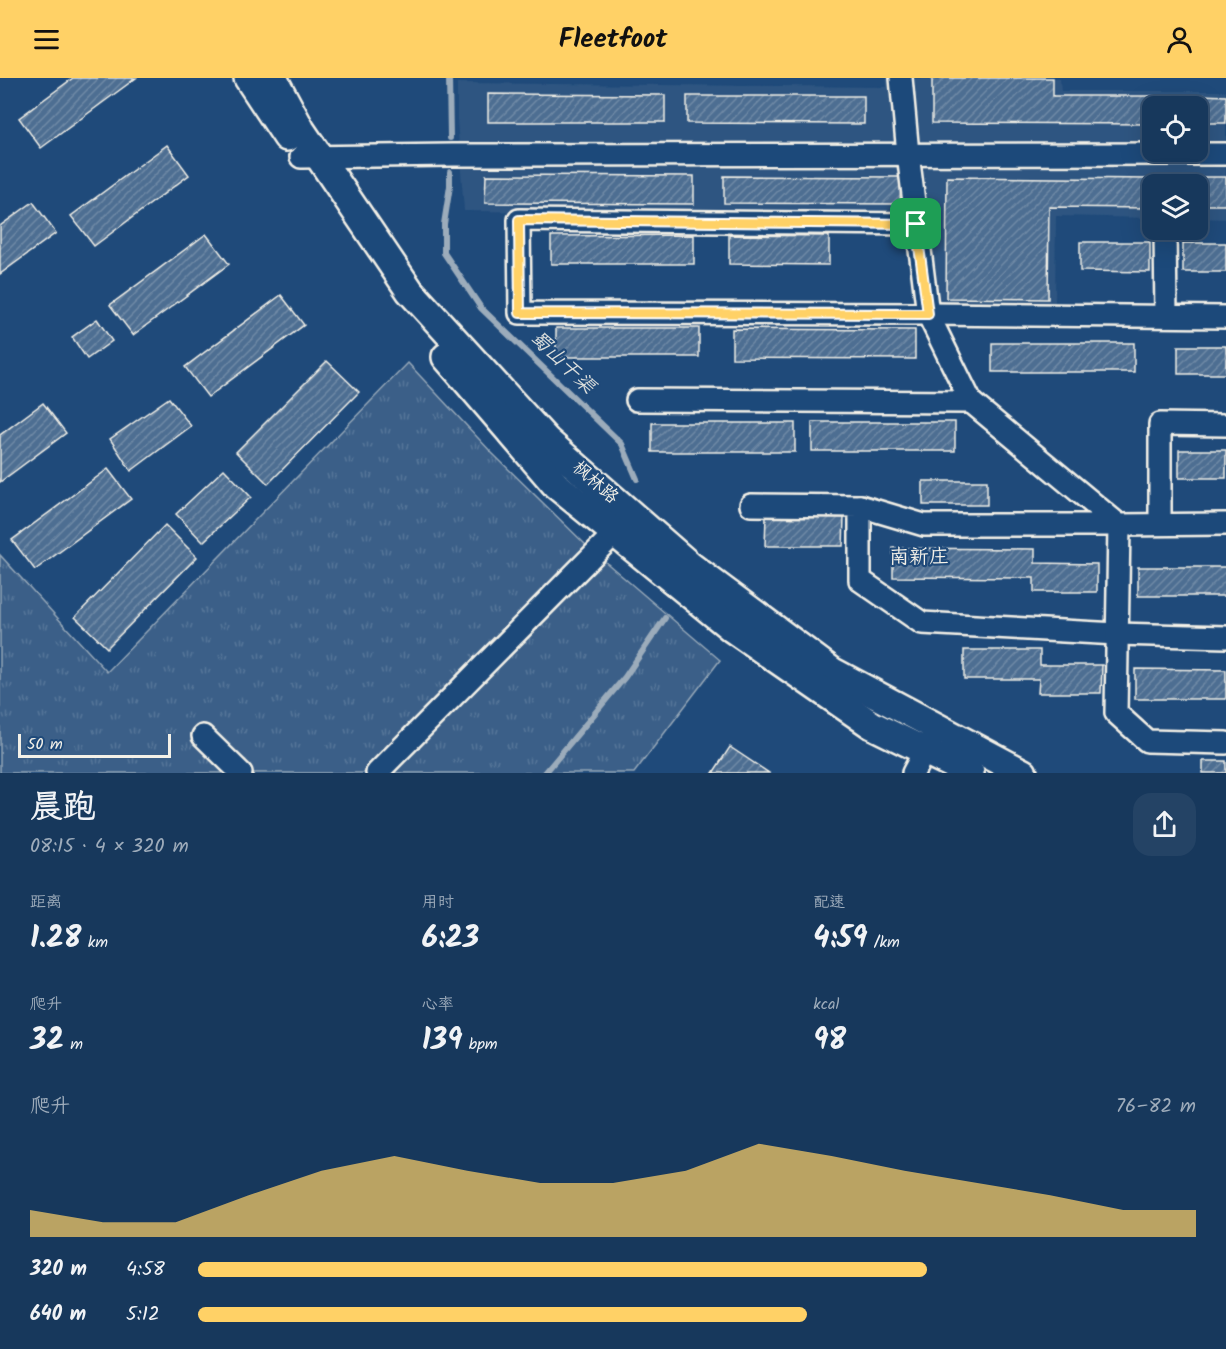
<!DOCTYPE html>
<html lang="zh">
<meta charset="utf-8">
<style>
:root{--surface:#17385c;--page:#244365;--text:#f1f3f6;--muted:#9eacbb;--line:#365272;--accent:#ffd166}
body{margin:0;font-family:Kalam,"LXGW WenKai TC",sans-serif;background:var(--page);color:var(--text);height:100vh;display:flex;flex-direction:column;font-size:22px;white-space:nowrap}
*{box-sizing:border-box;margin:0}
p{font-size:20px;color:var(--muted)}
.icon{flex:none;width:33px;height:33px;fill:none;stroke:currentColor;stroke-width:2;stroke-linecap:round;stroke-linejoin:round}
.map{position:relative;height:695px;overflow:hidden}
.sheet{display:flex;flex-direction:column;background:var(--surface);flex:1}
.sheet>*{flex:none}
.controls{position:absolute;left:1142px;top:18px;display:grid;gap:12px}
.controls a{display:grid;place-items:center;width:66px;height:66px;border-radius:12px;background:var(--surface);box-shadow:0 6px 24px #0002,0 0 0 2px var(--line);font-size:30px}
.scale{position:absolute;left:18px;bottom:15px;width:153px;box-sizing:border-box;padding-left:6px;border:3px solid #f4f1e8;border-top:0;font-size:16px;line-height:21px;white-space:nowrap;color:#f4f1e8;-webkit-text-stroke:4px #1f4a7a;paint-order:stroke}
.pin{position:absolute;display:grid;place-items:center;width:51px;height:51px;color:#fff;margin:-26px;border-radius:12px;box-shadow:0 3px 9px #0006}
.round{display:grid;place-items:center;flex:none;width:63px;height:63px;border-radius:18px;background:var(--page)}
.summary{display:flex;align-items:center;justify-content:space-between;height:102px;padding:0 30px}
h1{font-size:33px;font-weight:700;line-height:45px}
.metrics{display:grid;grid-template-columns:repeat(3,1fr);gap:9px;height:102px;padding:6px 30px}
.metrics div{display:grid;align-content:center}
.metrics b{font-size:30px;font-weight:700}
.metrics small{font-size:16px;font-weight:400}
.metrics p{font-size:16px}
.chart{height:168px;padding:12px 30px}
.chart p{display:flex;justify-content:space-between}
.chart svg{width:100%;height:108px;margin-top:6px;fill:var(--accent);opacity:.7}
ul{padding:0 30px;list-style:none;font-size:20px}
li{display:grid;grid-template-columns:96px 72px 1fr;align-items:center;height:45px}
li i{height:15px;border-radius:8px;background:var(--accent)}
header{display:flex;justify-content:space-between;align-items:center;height:78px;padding:0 30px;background:var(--accent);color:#111;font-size:27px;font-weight:700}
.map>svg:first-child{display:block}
</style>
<header><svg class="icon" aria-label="menu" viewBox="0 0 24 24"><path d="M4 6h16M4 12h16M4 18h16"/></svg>Fleetfoot<svg class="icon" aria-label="person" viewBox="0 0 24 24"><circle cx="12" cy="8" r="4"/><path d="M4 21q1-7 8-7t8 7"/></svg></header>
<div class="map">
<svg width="1226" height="695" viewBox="0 0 1226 695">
<defs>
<pattern id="grass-tufts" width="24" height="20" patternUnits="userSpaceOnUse" patternTransform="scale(1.5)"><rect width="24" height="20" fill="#3a5f88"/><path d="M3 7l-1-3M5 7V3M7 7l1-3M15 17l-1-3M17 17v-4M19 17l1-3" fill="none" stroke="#577699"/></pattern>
<pattern id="building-hatch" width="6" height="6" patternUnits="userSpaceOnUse" patternTransform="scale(1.5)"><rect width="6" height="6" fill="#4d6e92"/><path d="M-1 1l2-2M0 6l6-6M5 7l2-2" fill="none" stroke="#708aa6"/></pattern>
</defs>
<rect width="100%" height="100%" fill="#1f4a7a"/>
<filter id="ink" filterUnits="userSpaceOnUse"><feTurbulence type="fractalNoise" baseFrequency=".0167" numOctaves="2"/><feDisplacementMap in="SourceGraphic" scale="12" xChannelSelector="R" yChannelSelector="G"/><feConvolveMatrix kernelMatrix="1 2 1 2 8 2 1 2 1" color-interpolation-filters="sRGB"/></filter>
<g filter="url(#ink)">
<path fill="#2d5581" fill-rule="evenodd" d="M886,0H1060L1061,13H1226V141L1197,140V106H1152V140L1056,138L1055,227H912L904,138L464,133L457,42V5L887,9ZM1152,28H1197V74H1152Z"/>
<polygon fill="url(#grass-tufts)" stroke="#97a8b8" stroke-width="1.5" points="408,285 492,375 588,469 720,582 634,695 0,695 0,477 107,594"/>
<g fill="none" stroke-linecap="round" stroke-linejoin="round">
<g stroke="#9cacbb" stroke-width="6">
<polyline points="449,0 450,60"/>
<polyline points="450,94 450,108 444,146 444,175 481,230 622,366 637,401"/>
<polyline points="545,695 625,599 665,540"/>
</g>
</g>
<g fill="url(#building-hatch)" stroke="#f4f1e8" stroke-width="1.5">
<polygon points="73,0 136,0 41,70 19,40"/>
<polygon points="932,0 1053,0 1053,18 1175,18 1175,28 1152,28 1152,46 932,45"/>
<polygon points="488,16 665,17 665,44 488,44"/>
<polygon points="1201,17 1226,18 1226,45 1201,45"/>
<polygon points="687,18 864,18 864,46 687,45"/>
<polygon points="167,67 189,97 94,168 71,138"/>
<polygon points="486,97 694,98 694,126 485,125"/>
<polygon points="724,98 901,99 900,126 724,125"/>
<polygon points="947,99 1151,101 1150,130 1049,129 1048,221 946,220"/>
<polygon points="1181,99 1226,99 1226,127 1197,127 1197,106 1181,106"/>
<polygon points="33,124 56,155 0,196 0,148"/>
<polygon points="206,156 229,186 133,257 110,227"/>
<polygon points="694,157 694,186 551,186 551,158"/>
<polygon points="729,157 829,158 829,187 729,186"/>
<polygon points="1080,164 1150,164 1150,194 1080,193"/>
<rect x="1183" y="165" width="43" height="29"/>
<polygon points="281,217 304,247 208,319 185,289"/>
<polygon points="97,241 112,263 87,281 72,259"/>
<rect x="556" y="250" width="143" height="29"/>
<polygon points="732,251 915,252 915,281 732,280"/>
<rect x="992" y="265" width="142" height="29"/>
<rect x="1178" y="268" width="48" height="28"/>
<polygon points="327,283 359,314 268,406 236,374"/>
<polygon points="169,320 191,348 131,393 110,361"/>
<polygon points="43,325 66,355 0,404 0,357"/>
<rect x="812" y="344" width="143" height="29"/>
<rect x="652" y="345" width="143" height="29"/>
<rect x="1179" y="372" width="47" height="28"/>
<polygon points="108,391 131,421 35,492 12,462"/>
<polygon points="224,391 251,419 203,464 176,436"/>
<rect x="923" y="403" width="64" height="24"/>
<polygon points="766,438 844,439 843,468 765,468"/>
<polygon points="165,447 197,479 107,570 75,539"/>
<polygon points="893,470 1035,471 1035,485 1097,486 1097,514 1034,514 1034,500 893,499"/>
<rect x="1138" y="489" width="88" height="29"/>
<polygon points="964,572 1040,572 1040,587 1102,587 1101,615 1038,615 1039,601 964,601"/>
<polygon points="1135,591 1226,592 1226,621 1135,621"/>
<polygon points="730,669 769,695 713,695"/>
<rect x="1203" y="683" width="23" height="12"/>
</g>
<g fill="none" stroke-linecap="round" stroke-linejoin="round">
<defs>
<g id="minor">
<polyline points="901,0 908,76 928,236 971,324 1119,447 1226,446"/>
<polyline points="301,79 453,77 1226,76"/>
<polyline points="916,146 519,142 520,235 928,236 1226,239"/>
<polyline points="1165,152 1166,238"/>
<polyline points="637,322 971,324"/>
<polyline points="751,427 860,428 860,502 922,545 1117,556 1226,559"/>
<polyline points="860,428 924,447 1119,447 1116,635 1147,663 1226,665"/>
<polyline points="1160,445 1160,346 1226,347"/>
<polyline points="203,658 241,695"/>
<polyline points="377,695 615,455"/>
<polyline points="913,695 931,661"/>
</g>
<g id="major">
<polyline points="248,0 287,59"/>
<polyline points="273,0 301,52 410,213 547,363 689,487 833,594 1023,695"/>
<polyline points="446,279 556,407 733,551 872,647 970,695"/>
</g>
</defs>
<use href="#minor" stroke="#f4f1e8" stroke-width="26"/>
<use href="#major" stroke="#f4f1e8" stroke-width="32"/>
<use href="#minor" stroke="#1f4a7a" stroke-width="21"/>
<use href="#major" stroke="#1f4a7a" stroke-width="27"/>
</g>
</g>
<g fill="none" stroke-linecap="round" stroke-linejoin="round" filter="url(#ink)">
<defs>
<polygon id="route" points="519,142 916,146 928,236 520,235"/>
</defs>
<use href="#route" stroke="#fff" stroke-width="12"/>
<use href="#route" stroke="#ffd166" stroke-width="8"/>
</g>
<g text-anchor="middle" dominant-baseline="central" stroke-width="4.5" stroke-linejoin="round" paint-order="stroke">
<g font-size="18" fill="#f4f1e8" stroke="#1f4a7a">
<text transform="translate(595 405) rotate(41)">枫林路</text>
</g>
<g font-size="20" font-style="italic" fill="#dee0dd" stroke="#1f4a7a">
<text transform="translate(562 285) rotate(44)">蜀山干渠</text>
</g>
<g font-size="20" fill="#f4f1e8" stroke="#1f4a7a">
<text x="919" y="480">南新庄</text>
</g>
</g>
</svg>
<div class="controls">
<a><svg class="icon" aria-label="locate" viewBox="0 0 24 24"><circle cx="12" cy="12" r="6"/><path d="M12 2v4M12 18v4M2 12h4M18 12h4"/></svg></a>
<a><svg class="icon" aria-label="layers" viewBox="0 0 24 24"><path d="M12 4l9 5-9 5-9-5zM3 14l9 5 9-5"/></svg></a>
</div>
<div class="scale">50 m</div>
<div class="pin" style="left:916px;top:146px;background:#1e9e55"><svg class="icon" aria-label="arrive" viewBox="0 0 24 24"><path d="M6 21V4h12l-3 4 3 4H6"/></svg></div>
</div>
<section class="sheet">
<div class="summary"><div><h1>晨跑</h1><p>08:15 · 4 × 320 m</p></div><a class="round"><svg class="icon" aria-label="share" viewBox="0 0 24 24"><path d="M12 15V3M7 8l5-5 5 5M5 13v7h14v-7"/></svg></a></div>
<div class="metrics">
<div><p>距离</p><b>1.28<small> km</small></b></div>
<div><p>用时</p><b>6:23</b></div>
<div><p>配速</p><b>4:59<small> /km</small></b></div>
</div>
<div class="metrics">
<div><p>爬升</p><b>32<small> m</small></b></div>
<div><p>心率</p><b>139<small> bpm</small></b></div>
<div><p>kcal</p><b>98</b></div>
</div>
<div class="chart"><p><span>爬升</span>76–82 m</p>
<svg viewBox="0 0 160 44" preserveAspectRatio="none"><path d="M0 44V33L10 38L20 38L30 27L40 17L50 11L60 17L70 22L80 22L90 17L100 6L110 11L120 17L130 22L140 27L150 33L160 33V44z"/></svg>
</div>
<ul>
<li><b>320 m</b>4:58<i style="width:73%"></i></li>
<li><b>640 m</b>5:12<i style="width:61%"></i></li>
</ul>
</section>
